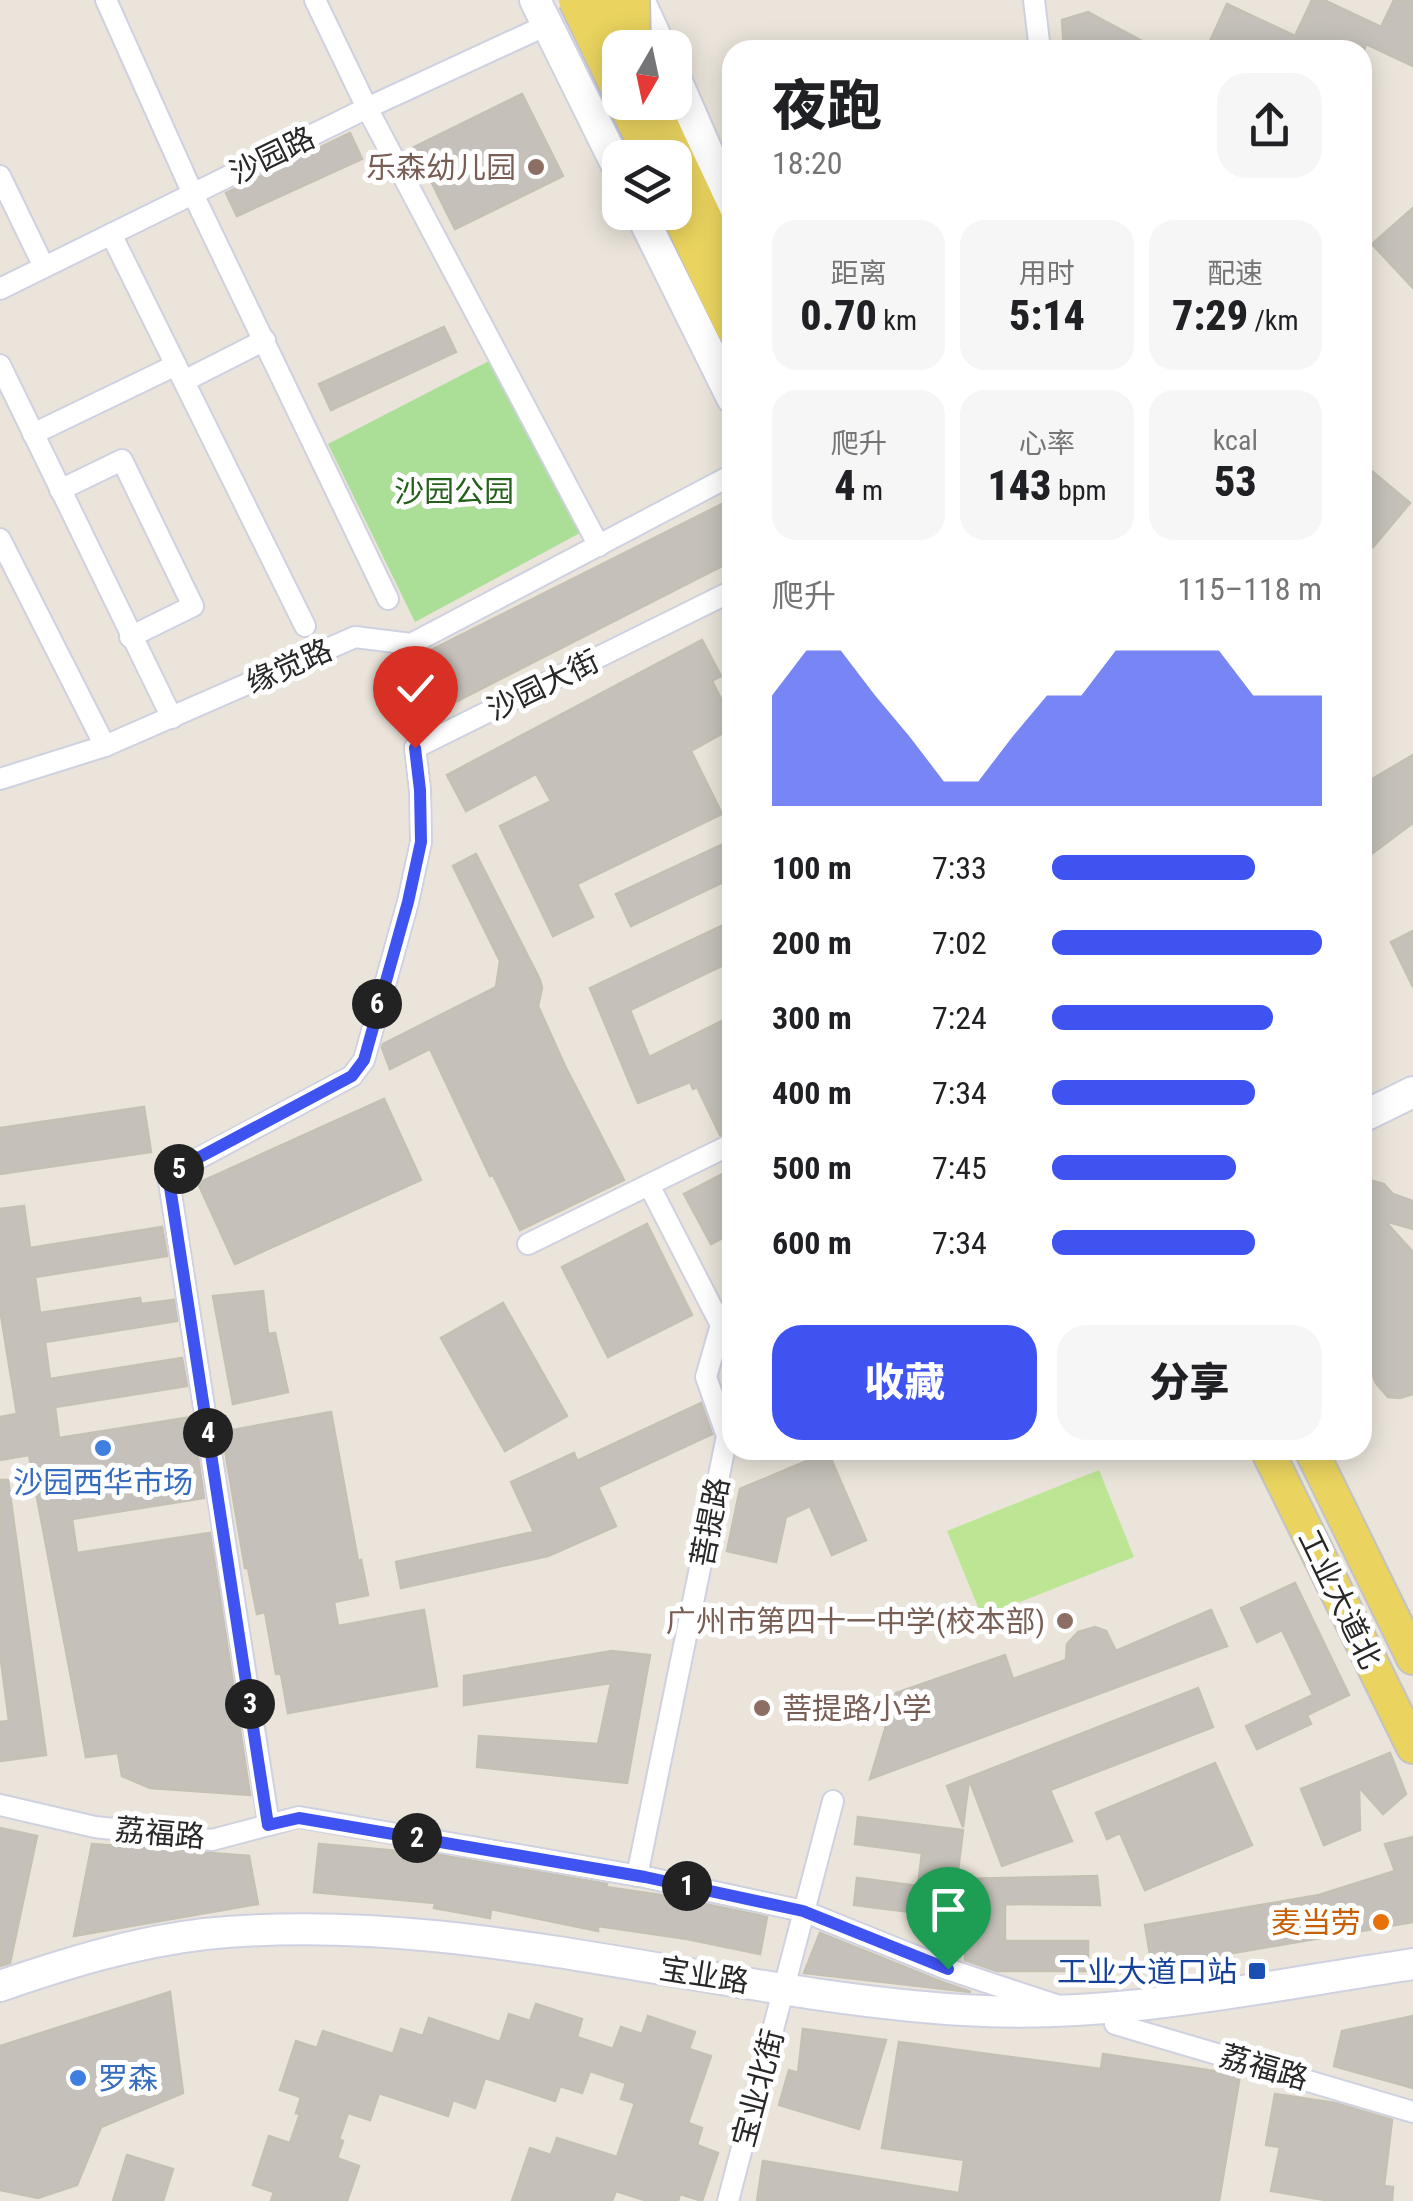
<!DOCTYPE html>
<html lang="zh">
<meta charset="utf-8">
<style>
:root{--surface:#fff;--page:#f6f6f6;--text:#202124;--muted:#757577;--accent:#3f53f1}
body{margin:0;font-family:"Roboto Condensed","Noto Sans SC",sans-serif;background:var(--page);color:var(--text);height:100vh;display:flex;flex-direction:column;font-size:38px;white-space:nowrap}
*{box-sizing:border-box;margin:0}
p{font-size:32px;color:var(--muted)}
.icon{flex:none;width:55px;height:55px;fill:none;stroke:currentColor;stroke-width:2;stroke-linecap:round;stroke-linejoin:round}
.map{position:relative;flex:1;overflow:hidden}
.drawer{position:absolute;left:722px;top:40px;width:650px;height:1420px;display:flex;flex-direction:column;background:var(--surface);border-radius:30px;box-shadow:0 5px 25px #0003}
.drawer>*{flex:none}
.needle{width:65px;rotate:189deg}
.tools{position:absolute;left:602px;top:30px;display:grid;gap:20px}
.tools a{display:grid;place-items:center;width:90px;height:90px;border-radius:20px;background:var(--surface);box-shadow:0 5px 25px #0003;font-size:50px}
.pin{position:absolute;display:grid;place-items:center;width:85px;height:85px;color:#fff;margin:-102px -42px;border-radius:50% 50% 50% 0;rotate:-45deg;box-shadow:0 0 10px #0007}
.pin .icon{rotate:45deg}
.km{position:absolute;width:50px;height:50px;margin:-25px;border-radius:50%;background:#222;color:#fff;font-size:28px;line-height:50px;text-align:center}
.round{display:grid;place-items:center;flex:none;width:105px;height:105px;border-radius:30px;background:var(--page)}
.summary{display:flex;align-items:center;justify-content:space-between;height:170px;padding:0 50px}
h1{font-size:55px;font-weight:800;line-height:75px}
.stats{display:grid;grid-template-columns:repeat(3,1fr);gap:15px;height:170px;padding:10px 50px}
.stats div{display:grid;align-content:center;border-radius:25px;background:var(--page);text-align:center}
.stats b{font-size:42px;font-weight:800}
.stats small{font-size:28px;font-weight:400}
.stats p{font-size:28px}
.chart{height:280px;padding:20px 50px}
.chart p{display:flex;justify-content:space-between}
.chart svg{width:100%;height:180px;margin-top:10px;fill:var(--accent);opacity:.7}
.cta{display:flex;gap:20px;margin-top:auto;padding:20px 50px}
.cta a{flex:1;height:115px;border-radius:30px;background:var(--accent);color:#fff;font-size:40px;font-weight:800;line-height:115px;text-align:center}
.cta a+a{background:var(--page);color:var(--text)}
ul{padding:0 50px;list-style:none;font-size:32px}
li{display:grid;grid-template-columns:160px 120px 1fr;align-items:center;height:75px}
li i{height:25px;border-radius:12px;background:var(--accent)}
.map>svg:first-child{display:block}
</style>
<div class="map">
<svg width="1413" height="2201" viewBox="0 0 1413 2201">
<rect width="100%" height="100%" fill="#eae4da"/>
<polygon fill="#abdf98" points="491,360 580,533 415,622 328,444"/>
<polygon fill="#bde694" points="1099,1470 1134,1557 982,1617 947,1531"/>
<g fill="#c5c1ba" stroke="#c5c0b4" stroke-width="2.5">
<polygon points="1312,0 1324,0 1381,27 1394,0 1413,0 1413,66 1366,44 1364,50 1206,50 1227,4 1295,36"/>
<polygon points="1088,12 1159,50 1064,50 1062,20"/>
<polygon points="522,94 563,176 455,229 414,147"/>
<polygon points="350,133 362,159 237,216 226,193"/>
<polygon points="1413,208 1413,288 1372,244"/>
<polygon points="444,327 456,352 331,410 319,384"/>
<polygon points="1362,463 1410,503 1373,547 1362,539"/>
<polygon points="732,499 732,561 420,720 397,667"/>
<polygon points="702,640 721,676 712,681 732,720 732,728 691,751 722,814 577,884 593,917 553,936 500,826 551,801 536,774 466,811 447,775"/>
<polygon points="1413,755 1413,823 1362,861 1362,785"/>
<polygon points="732,840 732,878 631,926 616,894"/>
<polygon points="476,854 540,980 542,988 538,1006 565,1066 624,1180 520,1230 493,1175 490,1176 430,1049 390,1069 382,1048 383,1044 496,987 500,961 453,866"/>
<polygon points="732,921 732,961 630,1010 649,1057 732,1016 732,1130 720,1135 697,1087 693,1089 690,1082 638,1103 590,988"/>
<polygon points="1413,931 1413,987 1391,942"/>
<polygon points="384,1099 421,1180 235,1264 198,1183"/>
<polygon points="144,1107 151,1152 0,1174 0,1128"/>
<polygon points="732,1169 732,1233 711,1244 684,1194"/>
<polygon points="1362,1178 1384,1184 1393,1194 1413,1201 1413,1229 1385,1221 1413,1252 1413,1394 1400,1398 1388,1397 1376,1383 1362,1347"/>
<polygon points="24,1206 30,1248 162,1227 167,1256 35,1277 40,1313 140,1298 141,1304 174,1300 177,1321 45,1342 50,1379 182,1358 187,1386 55,1407 59,1438 192,1417 204,1498 72,1519 77,1553 210,1533 250,1795 150,1788 122,1776 118,1753 86,1757 29,1455 0,1460 0,1417 17,1414 0,1309 0,1209"/>
<polygon points="647,1224 692,1315 608,1357 562,1267"/>
<polygon points="263,1291 268,1334 275,1333 288,1392 233,1404 213,1296"/>
<polygon points="503,1303 567,1416 505,1451 441,1338"/>
<polygon points="701,1403 712,1434 598,1487 616,1526 548,1556 401,1588 396,1562 534,1532 511,1482 574,1453 577,1461"/>
<polygon points="331,1412 358,1561 361,1560 368,1595 334,1602 338,1626 424,1610 437,1686 288,1713 281,1674 276,1674 265,1612 257,1614 248,1568 245,1568 222,1432"/>
<polygon points="828,1452 866,1540 832,1555 810,1506 786,1517 776,1562 727,1551 740,1489"/>
<polygon points="0,1480 8,1480 46,1755 0,1761 0,1722 9,1721 0,1653"/>
<polygon points="1295,1583 1349,1695 1307,1715 1311,1724 1257,1749 1246,1726 1313,1695 1282,1630 1257,1642 1241,1608"/>
<polygon points="1211,1610 1227,1646 870,1779 896,1693 1005,1655 1013,1679 1066,1660 1067,1644 1078,1632 1095,1627 1106,1631 1116,1651"/>
<polygon points="612,1651 650,1655 627,1783 477,1767 479,1736 598,1744 611,1683 464,1705 464,1676"/>
<polygon points="1198,1688 1213,1727 1050,1790 1072,1841 1002,1866 969,1779 963,1827 947,1786"/>
<polygon points="1390,1753 1406,1794 1383,1814 1359,1787 1360,1830 1324,1845 1301,1789"/>
<polygon points="1215,1763 1252,1845 1145,1890 1120,1833 1107,1839 1096,1813"/>
<polygon points="858,1817 963,1830 957,1879 1097,1876 1100,1905 1005,1904 1005,1941 1088,1941 1088,1971 997,1971 965,1960 966,1919 854,1905 857,1878 918,1886 922,1853 855,1844"/>
<polygon points="0,1828 37,1836 10,1963 0,1966"/>
<polygon points="1413,1837 1413,1922 1152,1967 1145,1925 1319,1895 1395,1871 1385,1844"/>
<polygon points="92,1844 249,1856 258,1904 74,1936"/>
<polygon points="319,1844 434,1854 607,1884 606,1887 667,1896 767,1917 760,1954 687,1939 598,1926 598,1931 491,1909 490,1918 434,1908 435,1903 314,1892"/>
<polygon points="820,1933 942,1982 971,1992 804,1973"/>
<polygon points="170,1992 183,2093 101,2127 77,2185 38,2198 0,2190 0,2046"/>
<polygon points="536,2004 582,2019 577,2037 613,2049 621,2027 642,2034 648,2016 695,2032 689,2049 711,2056 688,2123 702,2128 697,2145 718,2153 702,2201 680,2194 678,2201 647,2201 616,2191 612,2201 512,2201 530,2148 551,2155 557,2138 617,2157 635,2103 621,2099 626,2083 590,2071 582,2093 560,2086 555,2101 485,2078 475,2108 453,2100 448,2116 379,2093 370,2120 348,2113 339,2139 343,2141 337,2158 359,2166 347,2201 271,2201 274,2192 253,2185 269,2136 290,2143 300,2114 296,2113 301,2097 280,2090 296,2041 317,2048 323,2031 393,2054 401,2029 423,2036 429,2018 500,2042 509,2014 530,2021"/>
<polygon points="1413,2016 1413,2088 1334,2066 1342,2031"/>
<polygon points="803,2029 886,2040 859,2129 779,2105 789,2070 798,2073"/>
<polygon points="899,2042 1101,2069 1103,2054 1240,2075 1219,2201 958,2201 964,2160 882,2148"/>
<polygon points="1275,2094 1335,2103 1392,2120 1384,2186 1393,2187 1392,2201 1331,2201 1271,2191 1280,2147 1266,2145"/>
<polygon points="127,2155 173,2169 163,2201 113,2201"/>
<polygon points="763,2161 959,2193 958,2201 757,2201"/>
</g>
<g fill="none" stroke-linecap="round" stroke-linejoin="round">
<defs>
<g id="street">
<polyline points="106,0 193,194 388,599"/>
<polyline points="315,0 367,108 599,546"/>
<polyline points="1034,0 1040,50"/>
<polyline points="0,176 44,267"/>
<polyline points="111,234 305,626"/>
<polyline points="0,289 367,108 547,25"/>
<polyline points="0,365 172,718"/>
<polyline points="184,381 265,340"/>
<polyline points="33,434 176,365"/>
<polyline points="60,490 122,460 193,606 130,637"/>
<polyline points="0,539 105,746"/>
<polyline points="0,779 105,746 355,637 411,644 732,475"/>
<polyline points="528,1244 732,1144"/>
<polyline points="0,1805 95,1827 212,1840 299,1817 645,1877 803,1911 947,1969 1056,2005"/>
<polyline points="269,1825 168,1175 352,1076 364,1060 408,902 421,842 420,790 415,748 732,591"/>
<polyline points="637,1876 727,1436 706,1377 721,1325 649,1185"/>
<polyline points="1115,2024 1413,2112"/>
<polyline points="728,2201 833,1801"/>
</g>
<g id="secondary">
<polyline points="535,0 620,172"/>
<polyline points="639,0 661,48"/>
<polyline points="675,77 732,208"/>
<polyline points="640,212 732,398"/>
<polyline points="1362,1117 1413,1092"/>
<path d="M0,1986C67,1963 135,1942 205,1934C460,1908 710,1994 963,2010C1113,2020 1265,1986 1413,1964"/>
</g>
<g id="primary">
<polyline points="624,102 651,158"/>
<polyline points="651,102 732,274"/>
<polyline points="675,208 732,328"/>
<polyline points="1267,1450 1413,1747"/>
<polyline points="1311,1450 1413,1658"/>
</g>
</defs>
<use href="#street" stroke="#cfd1e0" stroke-width="24"/>
<use href="#secondary" stroke="#cfd1e0" stroke-width="34"/>
<use href="#primary" stroke="#c3c3c3" stroke-width="36"/>
<use href="#street" stroke="#fff" stroke-width="20"/>
<use href="#secondary" stroke="#fff" stroke-width="30"/>
<use href="#primary" stroke="#ead45f" stroke-width="32"/>
<defs>
<g id="primary-bridge">
<polyline points="575,0 620,94"/>
<polyline points="601,0 624,48"/>
<polyline points="633,0 634,48"/>
</g>
</defs>
<use href="#primary-bridge" stroke="#c3c3c3" stroke-width="36" stroke-linecap="butt"/>
<use href="#primary-bridge" stroke="#ead45f" stroke-width="32"/>
</g>
<g fill="none" stroke-linecap="round" stroke-linejoin="round">
<defs>
<polyline id="route" points="415,748 420,790 421,842 408,902 364,1060 352,1076 168,1174 268,1825 299,1818 645,1877 803,1911 948,1969"/>
</defs>
<use href="#route" stroke="#fff" stroke-width="20"/>
<use href="#route" stroke="#3f53f1" stroke-width="12"/>
</g>
<g fill="#8d6e63" stroke="#fff" stroke-width="4">
<circle cx="536" cy="167" r="10"/>
<circle cx="1065" cy="1621" r="10"/>
<circle cx="762" cy="1708" r="10"/>
</g>
<g fill="#3f7fe0" stroke="#fff" stroke-width="4">
<circle cx="103" cy="1448" r="10"/>
<circle cx="78" cy="2078" r="10"/>
</g>
<circle fill="#e8710a" stroke="#fff" stroke-width="4" cx="1381" cy="1922" r="10"/>
<rect fill="#1a4fb4" stroke="#fff" stroke-width="4" x="1247" y="1961" width="20" height="20" rx="5"/>
<g text-anchor="middle" dominant-baseline="central" stroke-width="10" stroke-linejoin="round" paint-order="stroke">
<g font-size="30" fill="#282828" stroke="#fff">
<text transform="translate(272 155) rotate(-26)">沙园路</text>
<text transform="translate(289 666) rotate(-24)">缘觉路</text>
<text transform="translate(543 685) rotate(-26)">沙园大街</text>
<text transform="translate(710 1522) rotate(-79)">菩提路</text>
<text transform="translate(1340 1599) rotate(64)">工业大道北</text>
<text transform="translate(160 1833) rotate(5)">荔福路</text>
<text transform="translate(704 1975) rotate(9)">宝业路</text>
<text transform="translate(1264 2067) rotate(16)">荔福路</text>
<text transform="translate(758 2088) rotate(-75)">宝业北街</text>
</g>
<g font-size="30" fill="#785e54" stroke="#fff" text-anchor="end">
<text x="516" y="167">乐森幼儿园</text>
<text x="1045" y="1621">广州市第四十一中学(校本部)</text>
<text x="782" y="1708" text-anchor="start">菩提路小学</text>
</g>
<g font-size="30" fill="#25601c" stroke="#fff">
<text x="454" y="491">沙园公园</text>
</g>
<g font-size="30" fill="#366cbe" stroke="#fff">
<text x="103" y="1482">沙园西华市场</text>
<text x="98" y="2078" text-anchor="start">罗森</text>
</g>
<g font-size="30" fill="#c56008" stroke="#fff" text-anchor="end">
<text x="1361" y="1922">麦当劳</text>
</g>
<g font-size="30" fill="#164399" stroke="#fff" text-anchor="end">
<text x="1237" y="1971">工业大道口站</text>
</g>
</g>
</svg>
<div class="tools">
<a><svg class="needle" viewBox="-14 -14 28 28"><path d="M0-13l5 13h-10z" fill="#e53935"/><path d="M0 13l5-13h-10z" fill="#757577"/></svg></a>
<a><svg class="icon" aria-label="layers" viewBox="0 0 24 24"><path d="M12 4l9 5-9 5-9-5zM3 14l9 5 9-5"/></svg></a>
</div>
<div class="pin" style="left:948px;top:1969px;background:#1e9e55"><svg class="icon" aria-label="arrive" viewBox="0 0 24 24"><path d="M6 21V4h12l-3 4 3 4H6"/></svg></div>
<div class="pin" style="left:415px;top:748px;background:#d93025"><svg class="icon" aria-label="check" viewBox="0 0 24 24"><path d="M5 12l5 5 9-10"/></svg></div>
<b class="km" style="left:687px;top:1886px">1</b>
<b class="km" style="left:417px;top:1838px">2</b>
<b class="km" style="left:250px;top:1704px">3</b>
<b class="km" style="left:208px;top:1433px">4</b>
<b class="km" style="left:179px;top:1169px">5</b>
<b class="km" style="left:377px;top:1004px">6</b>
<section class="drawer">
<div class="summary"><div><h1>夜跑</h1><p>18:20</p></div><a class="round"><svg class="icon" aria-label="share" viewBox="0 0 24 24"><path d="M12 15V3M7 8l5-5 5 5M5 13v7h14v-7"/></svg></a></div>
<div class="stats">
<div><p>距离</p><b>0.70<small> km</small></b></div>
<div><p>用时</p><b>5:14</b></div>
<div><p>配速</p><b>7:29<small> /km</small></b></div>
</div>
<div class="stats">
<div><p>爬升</p><b>4<small> m</small></b></div>
<div><p>心率</p><b>143<small> bpm</small></b></div>
<div><p>kcal</p><b>53</b></div>
</div>
<div class="chart"><p><span>爬升</span>115–118 m</p>
<svg viewBox="0 0 160 44" preserveAspectRatio="none"><path d="M0 44V17L10 6L20 6L30 17L40 27L50 38L60 38L70 27L80 17L90 17L100 6L110 6L120 6L130 6L140 17L150 17L160 17V44z"/></svg>
</div>
<ul>
<li><b>100 m</b>7:33<i style="width:75%"></i></li>
<li><b>200 m</b>7:02<i style="width:100%"></i></li>
<li><b>300 m</b>7:24<i style="width:82%"></i></li>
<li><b>400 m</b>7:34<i style="width:75%"></i></li>
<li><b>500 m</b>7:45<i style="width:68%"></i></li>
<li><b>600 m</b>7:34<i style="width:75%"></i></li>
</ul>
<div class="cta"><a>收藏</a><a>分享</a></div>
</section>
</div>
